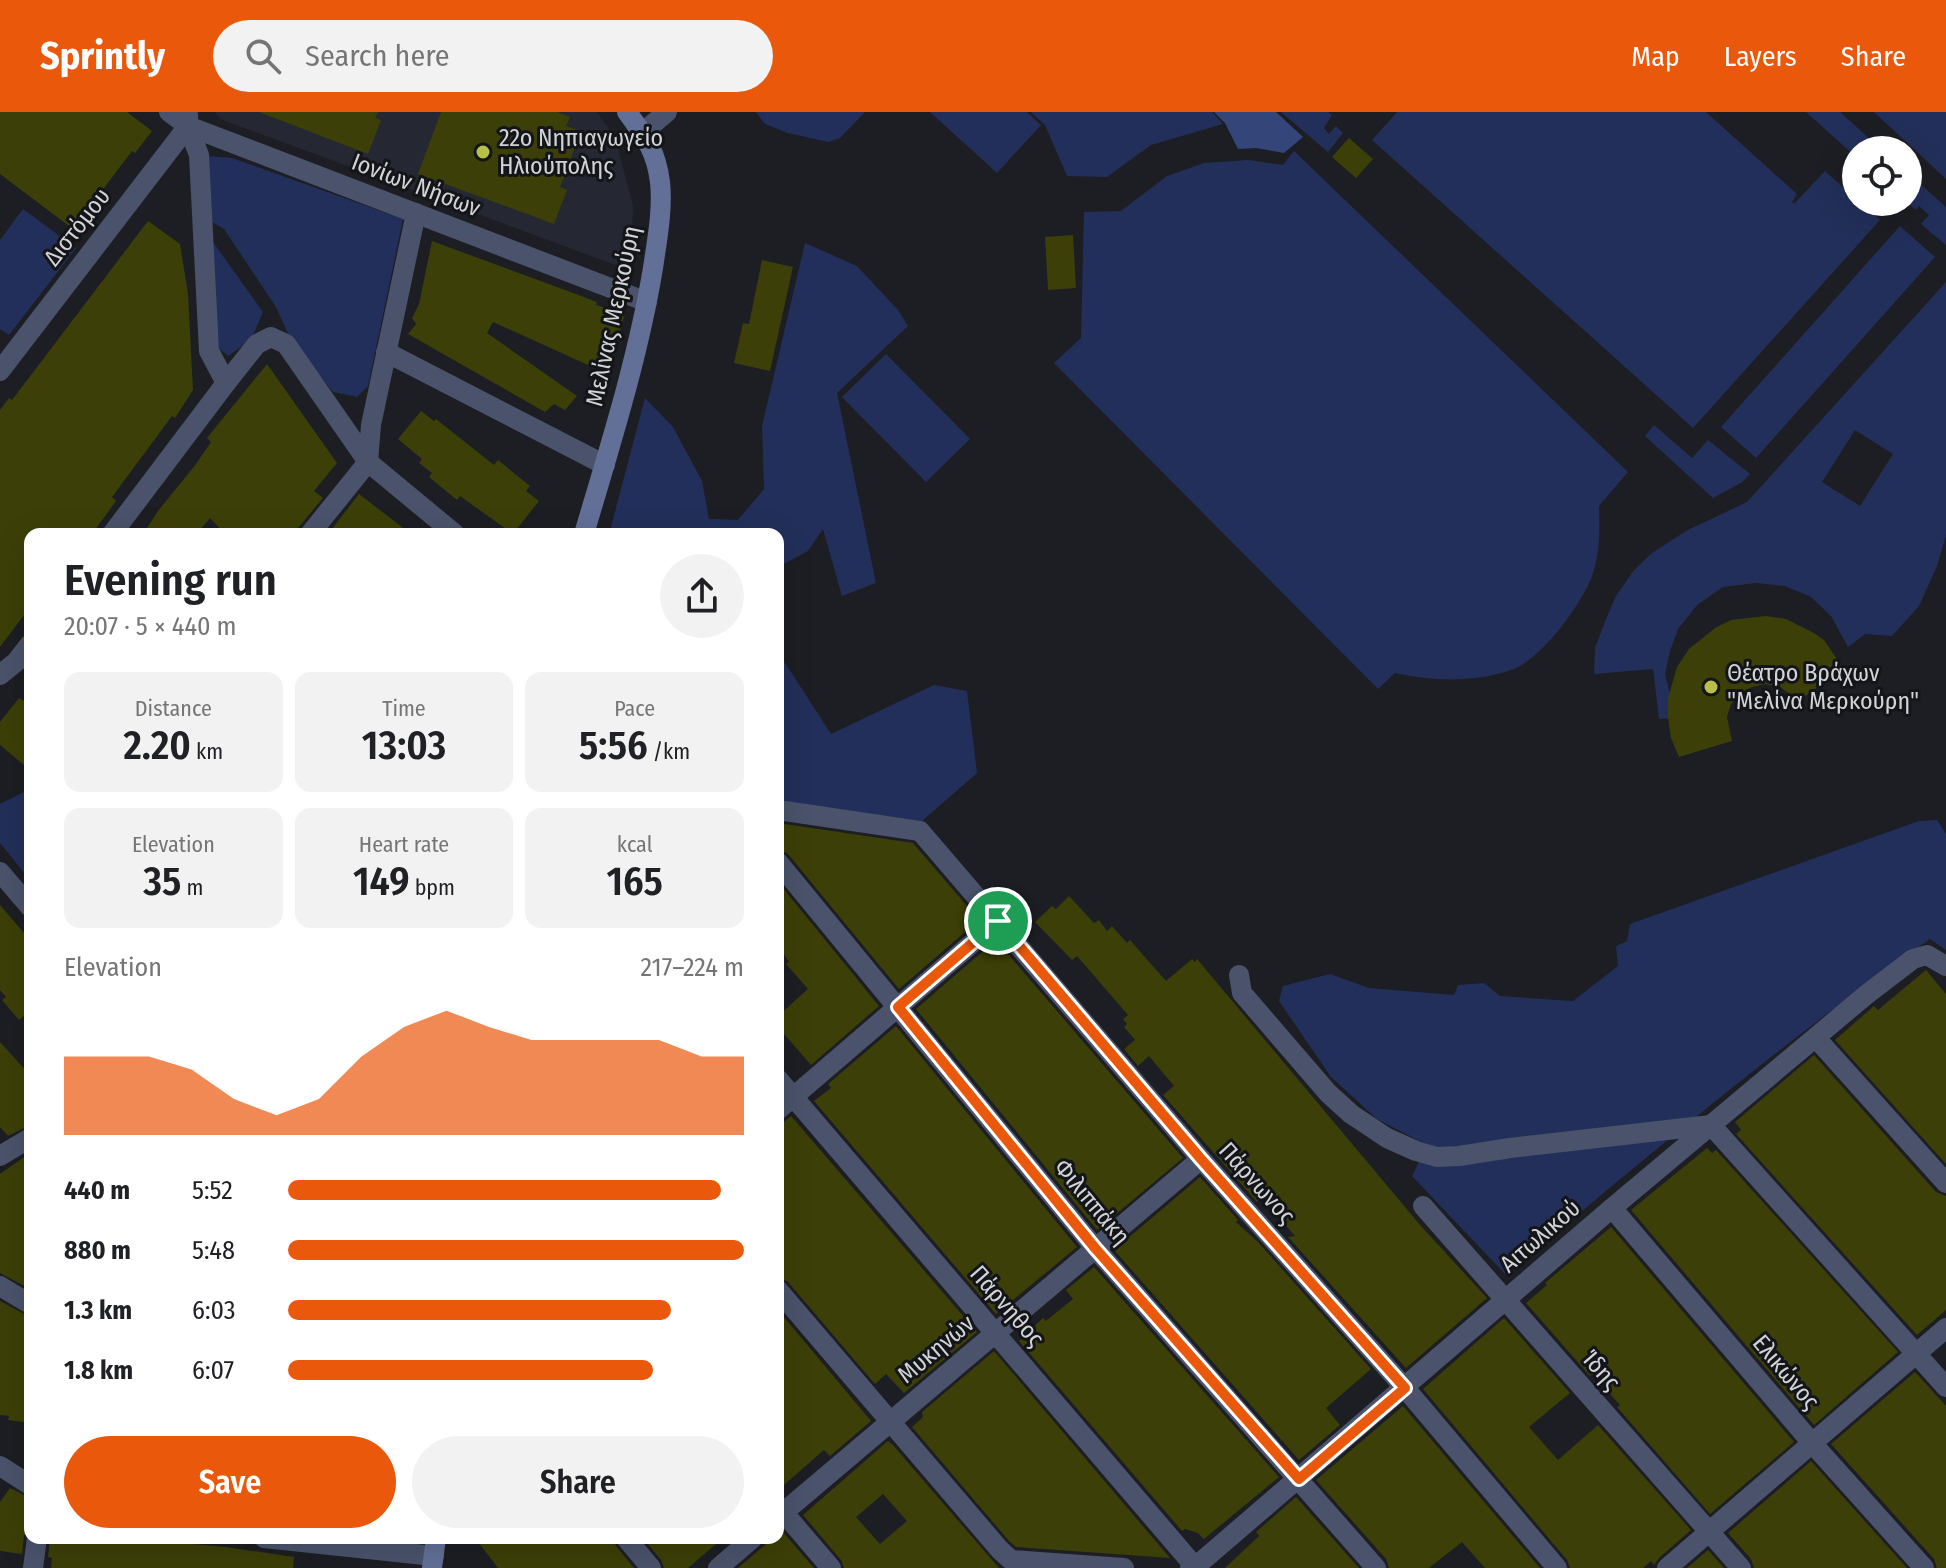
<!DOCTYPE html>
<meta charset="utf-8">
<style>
:root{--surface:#fff;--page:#f2f2f2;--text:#202124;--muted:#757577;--accent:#ea580c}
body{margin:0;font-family:"Fira Sans Condensed",sans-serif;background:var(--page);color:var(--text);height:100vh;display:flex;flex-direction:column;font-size:30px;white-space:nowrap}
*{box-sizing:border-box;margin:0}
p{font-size:26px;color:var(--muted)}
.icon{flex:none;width:44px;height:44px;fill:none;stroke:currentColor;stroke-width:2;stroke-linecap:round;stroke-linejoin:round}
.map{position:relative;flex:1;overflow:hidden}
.drawer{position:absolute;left:24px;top:416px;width:760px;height:1016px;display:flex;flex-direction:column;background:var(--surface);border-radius:16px;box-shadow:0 8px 32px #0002}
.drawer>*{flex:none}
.tools{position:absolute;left:1842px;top:24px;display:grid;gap:16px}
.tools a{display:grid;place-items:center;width:80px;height:80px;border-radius:50%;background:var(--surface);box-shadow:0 8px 32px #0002;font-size:40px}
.pin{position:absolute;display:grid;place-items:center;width:68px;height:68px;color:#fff;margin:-34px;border:4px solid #fff;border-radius:50%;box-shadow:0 2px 8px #0007}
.round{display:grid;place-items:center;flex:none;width:84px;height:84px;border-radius:42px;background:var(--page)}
.summary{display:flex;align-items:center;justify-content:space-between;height:136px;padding:0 40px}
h1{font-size:44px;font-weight:600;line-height:60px}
.stats{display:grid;grid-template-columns:repeat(3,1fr);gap:12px;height:136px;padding:8px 40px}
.stats div{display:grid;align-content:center;border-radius:16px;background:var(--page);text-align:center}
.stats b{font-size:40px;font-weight:600}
.stats small{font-size:22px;font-weight:400}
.stats p{font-size:22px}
.chart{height:224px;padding:16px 40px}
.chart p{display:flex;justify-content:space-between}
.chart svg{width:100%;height:144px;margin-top:8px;fill:var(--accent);opacity:.7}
.button{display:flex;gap:16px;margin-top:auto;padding:16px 40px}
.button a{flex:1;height:92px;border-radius:48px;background:var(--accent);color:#fff;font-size:32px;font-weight:600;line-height:92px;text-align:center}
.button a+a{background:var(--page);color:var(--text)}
ul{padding:0 40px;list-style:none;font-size:26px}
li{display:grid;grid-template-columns:128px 96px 1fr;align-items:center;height:60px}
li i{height:20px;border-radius:10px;background:var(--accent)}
header{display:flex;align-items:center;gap:48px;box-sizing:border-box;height:112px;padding:0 40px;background:var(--accent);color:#fff}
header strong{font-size:38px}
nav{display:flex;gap:44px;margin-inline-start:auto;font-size:28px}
.search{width:560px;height:72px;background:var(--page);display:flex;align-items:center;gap:20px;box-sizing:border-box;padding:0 28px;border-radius:44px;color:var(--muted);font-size:30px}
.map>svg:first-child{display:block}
</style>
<header>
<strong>Sprintly</strong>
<div class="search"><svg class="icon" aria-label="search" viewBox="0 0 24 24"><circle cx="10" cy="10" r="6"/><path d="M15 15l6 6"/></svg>Search here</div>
<nav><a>Map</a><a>Layers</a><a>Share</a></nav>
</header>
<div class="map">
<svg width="1946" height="1456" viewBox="0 0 1946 1456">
<rect width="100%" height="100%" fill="#1c1e23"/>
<polygon fill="#252832" points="215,0 597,0 615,26 633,93 631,144 621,155 220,7"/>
<g fill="#222f5a" fill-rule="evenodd">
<polygon points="756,0 865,0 840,26 828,30 788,21 765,12"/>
<polygon points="930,0 1027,0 1041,13 997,61"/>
<polygon points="1031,0 1212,0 1223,12 1151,33 1107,65 1067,64 1045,13"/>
<polygon points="1281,0 1328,0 1332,3 1324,16 1329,22 1336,14 1343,21 1328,40"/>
<polygon points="1397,0 1706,0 1797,82 1792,90 1794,92 1825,59 1856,87 1856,90 1860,90 1880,108 1693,316 1372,28"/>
<polygon points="1806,0 1840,0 1882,38 1856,38 1856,45"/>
<polygon points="1874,0 1946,0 1946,67"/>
<path d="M1294,39L1628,360L1599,394C1600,418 1600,443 1591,467C1579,495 1540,549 1511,558C1473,571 1433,569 1395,561L1378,577L1054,251L1081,226L1084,100L1121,99L1167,64L1204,51L1249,48L1283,53Z"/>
<polygon points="206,44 232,46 403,107 368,274 357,285 333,280 290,226 276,195 224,117 212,110"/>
<polygon points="1908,61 1946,95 1946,133 1921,112 1929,103 1919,94 1916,98 1906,90"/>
<polygon points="23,97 76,136 9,223 0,217 0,128"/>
<polygon points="1900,114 1935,145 1756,346 1721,315"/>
<polygon points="213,130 263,200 251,228 228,244 216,234"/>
<polygon points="805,131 857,154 898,198 908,214 837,281 876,471 842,484 823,417 808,439 778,455 778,422 609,422 645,286 673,315 702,369 709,407 738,408 764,377 762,314"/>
<path d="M1946,170V423L1937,454L1919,494L1892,524L1865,522L1848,535L1831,504L1811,485L1785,474L1756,471L1723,475L1697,493L1678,517L1670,539L1665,562L1676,606L1659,607L1653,557L1594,562L1595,536L1606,507L1616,484L1634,458L1652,441L1686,419L1747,390ZM1855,318L1893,342L1860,394L1822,370Z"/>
<polygon points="886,242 970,327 926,370 842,285"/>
<polygon points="1654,313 1692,346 1708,328 1750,362 1741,371 1713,386 1645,324"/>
<polygon points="778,540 831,622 934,573 967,579 977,661 922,709 778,689"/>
<polygon points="30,677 30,768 0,731 0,692"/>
<path d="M1937,708L1946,722V838L1930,827C1781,931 1645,1046 1506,1163L1412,1064L1427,1033L1377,1007L1331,965L1279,889L1283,874L1330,862L1369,876L1454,883L1458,873L1484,871L1500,884L1573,889L1618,854L1616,834L1627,829L1630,812L1919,709Z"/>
</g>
<polygon fill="#34457a" points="1214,0 1276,0 1303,25 1284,41 1256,36 1238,37 1225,11"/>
<g fill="#3c3f07" fill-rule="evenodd">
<polygon points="0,0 127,0 152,19 135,41 132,39 73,117 0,62"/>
<polygon points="259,0 378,0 375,6 381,8 368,42"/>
<polygon points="441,0 557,0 570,5 566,14 581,19 560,75 567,78 554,112 418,62"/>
<polygon points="1349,26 1373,47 1356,66 1332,45"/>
<polygon points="148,109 180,132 188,182 193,278 175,306 172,304 112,385 116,389 92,422 30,422 30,495 0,535 0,298 9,286 12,288"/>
<polygon points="1073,123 1076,176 1048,178 1045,125"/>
<polygon points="432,129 568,179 597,190 596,193 625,201 608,262 493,210 487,221 577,284 565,298 554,292 545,300 408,222 416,212 412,206 419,192"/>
<polygon points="762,148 793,155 770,259 734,251 743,211 749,212"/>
<polygon points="267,252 337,351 314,379 323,386 293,422 225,422 210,406 197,422 143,422 158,399 196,352 211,330 207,326"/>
<polygon points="421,299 434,309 436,307 494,353 498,348 530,374 526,379 539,389 513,422 460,384 457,388 429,365 432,361 419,351 422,347 398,327"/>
<polygon points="359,382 411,422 328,422"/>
<polygon points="1766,504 1786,507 1814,521 1824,528 1843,556 1799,589 1780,575 1765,572 1752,575 1740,582 1731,592 1727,605 1732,629 1679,645 1671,626 1668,606 1668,586 1677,555 1689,537 1715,516 1731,508"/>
<polygon points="19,586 30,592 30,658 0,633 0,610"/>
<polygon points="778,711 913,731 979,808 899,877 788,742 778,737"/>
<polygon points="778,770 879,894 811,953 778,915 778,904 808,877 786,852 789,850 778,833"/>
<polygon points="1069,784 1094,811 1099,808 1107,819 1112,814 1127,831 1130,828 1166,869 1192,847 1195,850 1197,847 1421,1114 1487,1186 1406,1256 1288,1125 1295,1124 1262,1086 1257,1090 1163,983 1174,974 1149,944 1138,954 1124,937 1135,928 1124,915 1127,912 1123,907 1128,903 1077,844 1072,848 1035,810 1052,794 1056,797"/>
<polygon points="0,793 30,828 30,899 19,908 2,888 6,885 0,878"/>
<polygon points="996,828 1183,1046 1097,1118 916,897"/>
<polygon points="1926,858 1946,882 1946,1052 1835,928 1874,894 1878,898"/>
<polygon points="896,914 1077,1135 996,1202 814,989 831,976 828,972"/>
<polygon points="0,930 30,963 30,1013 8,1024 0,1015"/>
<polygon points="1814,943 1936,1080 1946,1084 1946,1198 1917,1223 1736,1022 1741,1018 1735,1010"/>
<polygon points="791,1004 977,1220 904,1281 886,1262 875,1272 788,1170 778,1165 778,1015"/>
<polygon points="1707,1036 1712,1041 1716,1038 1898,1240 1814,1313 1631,1098"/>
<polygon points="30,1041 30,1177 0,1161 0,1062"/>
<polygon points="1200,1065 1238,1108 1236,1110 1258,1130 1371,1257 1326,1296 1340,1313 1299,1348 1114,1138"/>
<polygon points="1611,1115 1794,1330 1710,1402 1617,1295 1620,1293 1592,1262 1590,1264 1526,1191 1547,1173 1545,1171"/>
<polygon points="1094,1155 1279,1365 1204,1427 1198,1421 1185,1417 1182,1419 1019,1229 1043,1206 1046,1209 1073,1187 1066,1178"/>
<polygon points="0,1189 30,1205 30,1311 8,1308 9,1304 0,1303"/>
<polygon points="778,1198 871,1309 830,1344 824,1338 778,1378"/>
<polygon points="1504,1206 1570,1281 1529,1315 1558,1348 1598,1313 1691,1418 1659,1446 1654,1453 1651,1449 1643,1456 1570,1456 1567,1448 1423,1277"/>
<polygon points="994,1239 1170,1446 1016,1435 1009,1429 912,1315 923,1305 922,1300"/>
<polygon points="1915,1260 1946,1294 1946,1456 1937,1456 1934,1447 1831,1332"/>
<polygon points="1403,1294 1540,1456 1485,1456 1462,1430 1429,1456 1389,1456 1386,1447 1316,1368"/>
<path d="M888,1329L892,1332L999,1456H844L841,1448L803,1403ZM883,1382L907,1409L880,1432L856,1405Z"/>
<polygon points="1811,1349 1907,1456 1754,1456 1751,1447 1728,1421"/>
<polygon points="10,1376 30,1386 30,1415 24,1424 22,1442 0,1439 0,1390"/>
<polygon points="1296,1385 1359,1456 1225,1456 1259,1424 1256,1420"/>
<polygon points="783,1420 814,1456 738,1456 773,1426 778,1426"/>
<polygon points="50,1426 126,1426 226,1435 294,1445 293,1456 51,1456 52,1446 48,1445"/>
<polygon points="475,1426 613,1426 616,1434 634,1456 498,1456"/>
<polygon points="643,1426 723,1426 688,1456 664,1456 661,1448"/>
<polygon points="1708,1438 1724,1456 1687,1456"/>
</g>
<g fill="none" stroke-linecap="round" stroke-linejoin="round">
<g stroke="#4a536b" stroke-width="20">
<polyline points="169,0 188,14 647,190"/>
<polyline points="188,14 199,43 209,239 226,271"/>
<polyline points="642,21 667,0"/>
<polyline points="386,240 605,353"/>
<polyline points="0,259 188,14 188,3"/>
<polyline points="112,422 226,271 257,232 271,225 286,232 368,350 455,422"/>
<polyline points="310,422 368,350 371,313 416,101"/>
<polyline points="0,563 16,550 30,532"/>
<polyline points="778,698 920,719 1201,1047 1405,1276 1557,1456"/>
<polyline points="778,750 1095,1136 1376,1456"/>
<polyline points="0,760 30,795"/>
<polyline points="1239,863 1242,881 1328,981 1351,1002 1387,1026 1416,1039 1437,1045 1459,1044 1510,1036 1711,1013 1946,1275"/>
<polyline points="1816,926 1946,1071"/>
<polyline points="778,967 1196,1456"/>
<polyline points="778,998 998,809"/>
<polyline points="0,1044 30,1026"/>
<polyline points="1423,1094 1741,1456"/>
<polyline points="1612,1096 1812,1331 1924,1456"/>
<polyline points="0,1174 30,1192"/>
<polyline points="778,1178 1000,1438 1011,1448 1124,1456"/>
<polyline points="0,1354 30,1373"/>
<polyline points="778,1394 831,1456"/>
<polyline points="778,1405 1201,1047"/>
<polyline points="264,1426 434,1444"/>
<polyline points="626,1426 651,1456"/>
<polyline points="33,1456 37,1426"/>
<polyline points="718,1456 753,1426"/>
<polyline points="1190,1456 1195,1455 1612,1096 1866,883 1913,847 1927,843 1946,854"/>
<polyline points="1667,1456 1946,1216"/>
</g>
<g stroke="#627097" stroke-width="20">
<path d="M584,422C610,334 638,246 653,156C657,128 663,98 660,70C656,38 645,25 627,0"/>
<polyline points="432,1456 436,1426"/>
</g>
</g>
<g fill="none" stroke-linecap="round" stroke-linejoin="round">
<defs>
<polygon id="route" points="998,809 1201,1047 1405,1276 1299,1367 1095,1136 898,895"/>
</defs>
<use href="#route" stroke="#fff" stroke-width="16"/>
<use href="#route" stroke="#ea580c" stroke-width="10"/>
</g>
<g fill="#b9c046" stroke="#131519" stroke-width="3">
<circle cx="483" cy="40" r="8"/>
<circle cx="1711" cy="575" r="8"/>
</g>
<g text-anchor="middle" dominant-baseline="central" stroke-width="6" stroke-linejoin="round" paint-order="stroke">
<g font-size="24" fill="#d2d3d7" stroke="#131519" text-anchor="start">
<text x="499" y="26">22ο Νηπιαγωγείο<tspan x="499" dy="28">Ηλιούπολης</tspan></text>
<text x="1727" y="561">Θέατρο Βράχων<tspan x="1727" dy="28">"Μελίνα Μερκούρη"</tspan></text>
</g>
<g font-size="24" fill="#d2d3d7" stroke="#131519">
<text transform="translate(416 73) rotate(21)">Ιονίων Νήσων</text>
<text transform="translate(77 115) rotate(-52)">Διστόμου</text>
<text transform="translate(613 204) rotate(-78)">Μελίνας Μερκούρη</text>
<text transform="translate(1257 1071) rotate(48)">Πάρνωνος</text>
<text transform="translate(1092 1090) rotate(50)">Φιλιππάκη</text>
<text transform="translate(1540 1124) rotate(-41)">Αιτωλικού</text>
<text transform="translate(1007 1194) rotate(49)">Πάρνηθος</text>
<text transform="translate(936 1237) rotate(-40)">Μυκηνών</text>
<text transform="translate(1601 1258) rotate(49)">Ίδης</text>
<text transform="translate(1786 1260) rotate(50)">Ελικώνος</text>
</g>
</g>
</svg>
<div class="tools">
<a><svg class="icon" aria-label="locate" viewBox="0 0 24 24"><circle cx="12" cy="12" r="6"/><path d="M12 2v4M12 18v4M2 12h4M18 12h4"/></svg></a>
</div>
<div class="pin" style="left:998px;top:809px;background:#1e9e55"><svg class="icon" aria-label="arrive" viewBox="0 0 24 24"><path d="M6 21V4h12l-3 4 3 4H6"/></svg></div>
<section class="drawer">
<div class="summary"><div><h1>Evening run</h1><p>20:07 · 5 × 440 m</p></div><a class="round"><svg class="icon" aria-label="share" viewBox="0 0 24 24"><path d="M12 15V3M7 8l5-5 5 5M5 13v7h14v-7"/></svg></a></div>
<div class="stats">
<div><p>Distance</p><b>2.20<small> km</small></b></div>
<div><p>Time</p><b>13:03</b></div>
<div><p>Pace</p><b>5:56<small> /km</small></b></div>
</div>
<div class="stats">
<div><p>Elevation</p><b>35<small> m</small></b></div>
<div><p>Heart rate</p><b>149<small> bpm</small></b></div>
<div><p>kcal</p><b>165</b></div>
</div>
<div class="chart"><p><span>Elevation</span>217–224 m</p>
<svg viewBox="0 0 160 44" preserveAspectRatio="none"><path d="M0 44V20L10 20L20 20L30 24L40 33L50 38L60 33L70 20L80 11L90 6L100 11L110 15L120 15L130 15L140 15L150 20L160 20V44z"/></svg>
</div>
<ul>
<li><b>440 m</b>5:52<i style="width:95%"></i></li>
<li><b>880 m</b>5:48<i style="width:100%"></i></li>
<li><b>1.3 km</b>6:03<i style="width:84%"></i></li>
<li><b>1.8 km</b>6:07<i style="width:80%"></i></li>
</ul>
<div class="button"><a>Save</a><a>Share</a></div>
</section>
</div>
